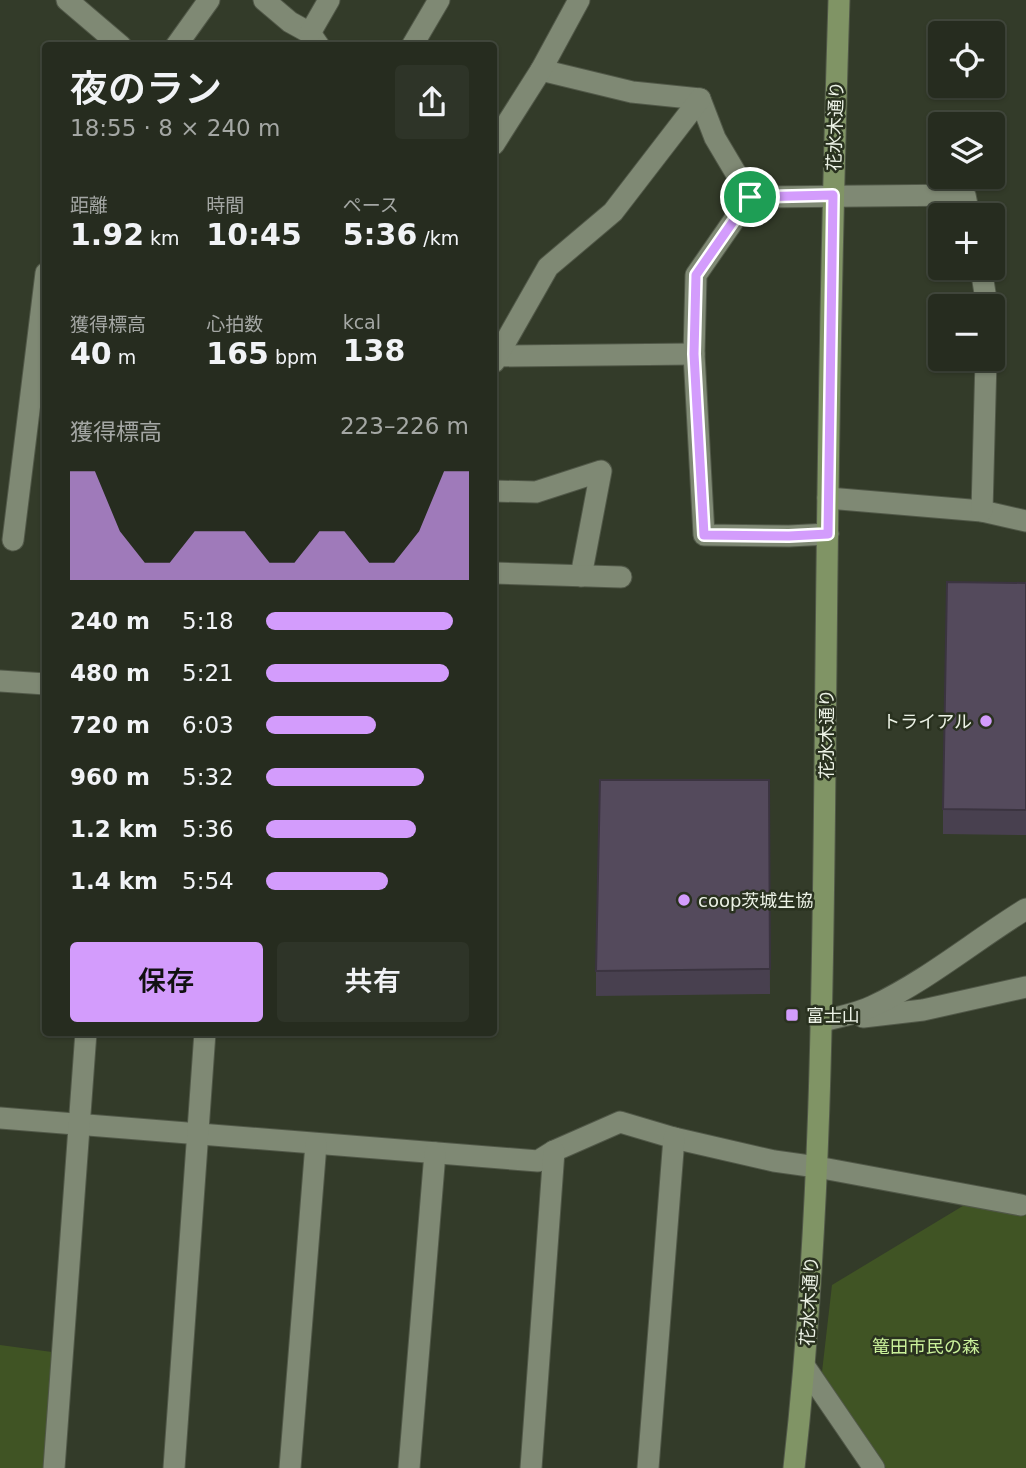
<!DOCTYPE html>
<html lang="ja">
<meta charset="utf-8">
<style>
:root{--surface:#262c1f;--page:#2e3428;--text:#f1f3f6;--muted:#a4a7a4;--line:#42483d;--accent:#d39cfc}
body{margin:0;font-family:"DejaVu Sans","Noto Sans JP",sans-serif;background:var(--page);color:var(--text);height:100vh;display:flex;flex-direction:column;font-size:26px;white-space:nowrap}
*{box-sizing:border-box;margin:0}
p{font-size:23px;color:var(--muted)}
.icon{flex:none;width:38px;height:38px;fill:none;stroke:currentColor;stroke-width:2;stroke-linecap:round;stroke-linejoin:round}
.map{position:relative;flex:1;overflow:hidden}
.details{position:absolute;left:42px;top:42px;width:455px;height:994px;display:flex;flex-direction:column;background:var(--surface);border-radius:7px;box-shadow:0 2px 5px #0004,0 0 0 2px var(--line)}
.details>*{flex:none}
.buttons{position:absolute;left:928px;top:21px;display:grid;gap:14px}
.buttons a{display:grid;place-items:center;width:77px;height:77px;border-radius:7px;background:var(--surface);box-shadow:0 2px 5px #0004,0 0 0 2px var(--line);font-size:35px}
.pin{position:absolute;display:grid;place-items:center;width:60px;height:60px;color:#fff;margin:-30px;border:4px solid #fff;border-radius:50%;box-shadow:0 2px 7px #0007}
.round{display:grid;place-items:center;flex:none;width:74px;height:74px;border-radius:7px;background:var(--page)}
.summary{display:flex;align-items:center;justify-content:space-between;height:119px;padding:0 28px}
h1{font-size:38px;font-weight:600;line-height:52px}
.figures{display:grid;grid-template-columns:repeat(3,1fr);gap:10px;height:119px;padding:7px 28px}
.figures div{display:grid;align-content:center}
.figures b{font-size:30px;font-weight:600}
.figures small{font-size:19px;font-weight:400}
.figures p{font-size:19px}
.chart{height:196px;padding:14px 28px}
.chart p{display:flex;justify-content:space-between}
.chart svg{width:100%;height:126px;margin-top:7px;fill:var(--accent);opacity:.7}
.action{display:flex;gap:14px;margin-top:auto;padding:14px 28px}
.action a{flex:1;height:80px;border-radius:7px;background:var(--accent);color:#111;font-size:28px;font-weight:600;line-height:80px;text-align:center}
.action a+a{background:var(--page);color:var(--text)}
ul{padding:0 28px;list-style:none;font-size:23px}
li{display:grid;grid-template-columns:112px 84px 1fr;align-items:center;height:52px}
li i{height:18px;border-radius:9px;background:var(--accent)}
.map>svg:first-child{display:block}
</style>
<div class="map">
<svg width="1026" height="1468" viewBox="0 0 1026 1468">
<rect width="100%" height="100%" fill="#333b29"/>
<g fill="#405424">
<polygon points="981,1195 1026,1201 1026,1468 886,1468 822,1372 832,1285"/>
<polygon points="0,1345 52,1352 44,1468 0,1468"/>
</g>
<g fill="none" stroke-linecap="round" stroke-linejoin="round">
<defs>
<g id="street">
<polyline points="67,0 121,46"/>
<polyline points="264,0 290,22 310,33 319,46"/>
<polyline points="310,33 329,0"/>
<polyline points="176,46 209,0"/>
<polyline points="412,46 439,0"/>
<polyline points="541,70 632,92 700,99 715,138 750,197"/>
<polyline points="494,144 541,70 579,0"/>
<polyline points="750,197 696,275 694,354 704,535 789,536 828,534"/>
<polyline points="750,197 965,195 969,215"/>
<polyline points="981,268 987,306"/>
<polyline points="496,356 694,354"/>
<polyline points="494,362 548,267 613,212 700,99"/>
<polyline points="494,491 536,492 601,471 581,576"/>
<polyline points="828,498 982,511 1026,521"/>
<polyline points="982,511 986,359"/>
<polyline points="13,540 46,273"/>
<polyline points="494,573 621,577"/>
<polyline points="0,681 46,684"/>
<polyline points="863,1017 923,1010 1026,987"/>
<path d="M820,1022C837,1017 857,1014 873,1006C928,980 974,941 1026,909"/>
<polyline points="0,1118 538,1161 554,1151 620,1122 674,1138 774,1161 817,1167 1021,1205"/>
<polyline points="805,1367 874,1468"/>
<polyline points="54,1468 86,1032"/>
<polyline points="174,1468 205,1032"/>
<polyline points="290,1468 316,1144"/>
<polyline points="409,1468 435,1153"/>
<polyline points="531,1468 554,1151"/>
<polyline points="648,1468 674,1138"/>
</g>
<path id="secondary" d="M794,1468C824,1201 823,932 826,664C828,443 832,221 839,0"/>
</defs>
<use href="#street" stroke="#515848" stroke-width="23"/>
<use href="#secondary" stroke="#515848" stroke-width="23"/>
<use href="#street" stroke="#7f8974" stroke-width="21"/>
<use href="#secondary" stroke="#809465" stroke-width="21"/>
</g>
<g fill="#48404f">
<polygon points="1026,583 1026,835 943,834 943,809"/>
<polygon points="769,780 770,994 596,996 596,971"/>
</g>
<g fill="#544a5c" stroke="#3b3440" stroke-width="2">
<polygon points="947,582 1026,583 1026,810 943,809"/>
<polygon points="600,780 769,780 770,969 596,971"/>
</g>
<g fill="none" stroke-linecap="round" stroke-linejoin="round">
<defs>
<polygon id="route" points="833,195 828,534 789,536 704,535 694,354 696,275 750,197"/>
</defs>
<use href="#route" stroke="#fff" stroke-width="14"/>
<use href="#route" stroke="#d39cfc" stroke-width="9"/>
</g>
<g fill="#d39cfc" stroke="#29311f" stroke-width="2.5">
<circle cx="986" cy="721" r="7"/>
<circle cx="684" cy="900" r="7"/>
<rect x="785" y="1008" width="14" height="14" rx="3.5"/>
</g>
<g text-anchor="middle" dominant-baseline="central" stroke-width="5" stroke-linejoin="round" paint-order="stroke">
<g font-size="18" fill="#ecf2e6" stroke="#29311f">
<text transform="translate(835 126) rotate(-88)">花水木通り</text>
<text transform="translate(826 734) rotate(-90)">花水木通り</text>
<text transform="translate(809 1301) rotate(-87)">花水木通り</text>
</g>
<g font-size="18" fill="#ecf2e6" stroke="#29311f" text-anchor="start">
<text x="972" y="721" text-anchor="end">トライアル</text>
<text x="698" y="900">coop茨城生協</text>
<text x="806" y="1015">富士山</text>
</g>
<g font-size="18" fill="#c9f09a" stroke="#29311f">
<text x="926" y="1346">篭田市民の森</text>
</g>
</g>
</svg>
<div class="buttons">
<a><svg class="icon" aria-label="locate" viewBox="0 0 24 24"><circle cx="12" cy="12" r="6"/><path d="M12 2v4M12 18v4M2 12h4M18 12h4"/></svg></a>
<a><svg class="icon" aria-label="layers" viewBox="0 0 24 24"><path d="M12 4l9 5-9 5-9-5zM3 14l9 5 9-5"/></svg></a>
<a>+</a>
<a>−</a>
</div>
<div class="pin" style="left:750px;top:197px;background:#1e9e55"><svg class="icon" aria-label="arrive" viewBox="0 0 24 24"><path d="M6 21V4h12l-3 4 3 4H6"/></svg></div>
<section class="details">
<div class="summary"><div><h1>夜のラン</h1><p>18:55 · 8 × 240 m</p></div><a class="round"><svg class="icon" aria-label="share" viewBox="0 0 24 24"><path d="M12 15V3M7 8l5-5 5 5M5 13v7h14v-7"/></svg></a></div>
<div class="figures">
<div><p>距離</p><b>1.92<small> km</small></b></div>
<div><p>時間</p><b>10:45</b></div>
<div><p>ペース</p><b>5:36<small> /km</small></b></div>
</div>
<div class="figures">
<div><p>獲得標高</p><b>40<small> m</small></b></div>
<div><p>心拍数</p><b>165<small> bpm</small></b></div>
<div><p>kcal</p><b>138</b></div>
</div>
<div class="chart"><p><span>獲得標高</span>223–226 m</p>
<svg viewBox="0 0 160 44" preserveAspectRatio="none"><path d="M0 44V6L10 6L20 27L30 38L40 38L50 27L60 27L70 27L80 38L90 38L100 27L110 27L120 38L130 38L140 27L150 6L160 6V44z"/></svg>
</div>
<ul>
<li><b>240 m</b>5:18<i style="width:92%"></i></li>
<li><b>480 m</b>5:21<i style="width:90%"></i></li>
<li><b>720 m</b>6:03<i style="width:54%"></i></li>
<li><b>960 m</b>5:32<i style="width:78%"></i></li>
<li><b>1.2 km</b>5:36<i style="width:74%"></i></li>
<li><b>1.4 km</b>5:54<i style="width:60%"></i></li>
</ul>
<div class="action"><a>保存</a><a>共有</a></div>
</section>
</div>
